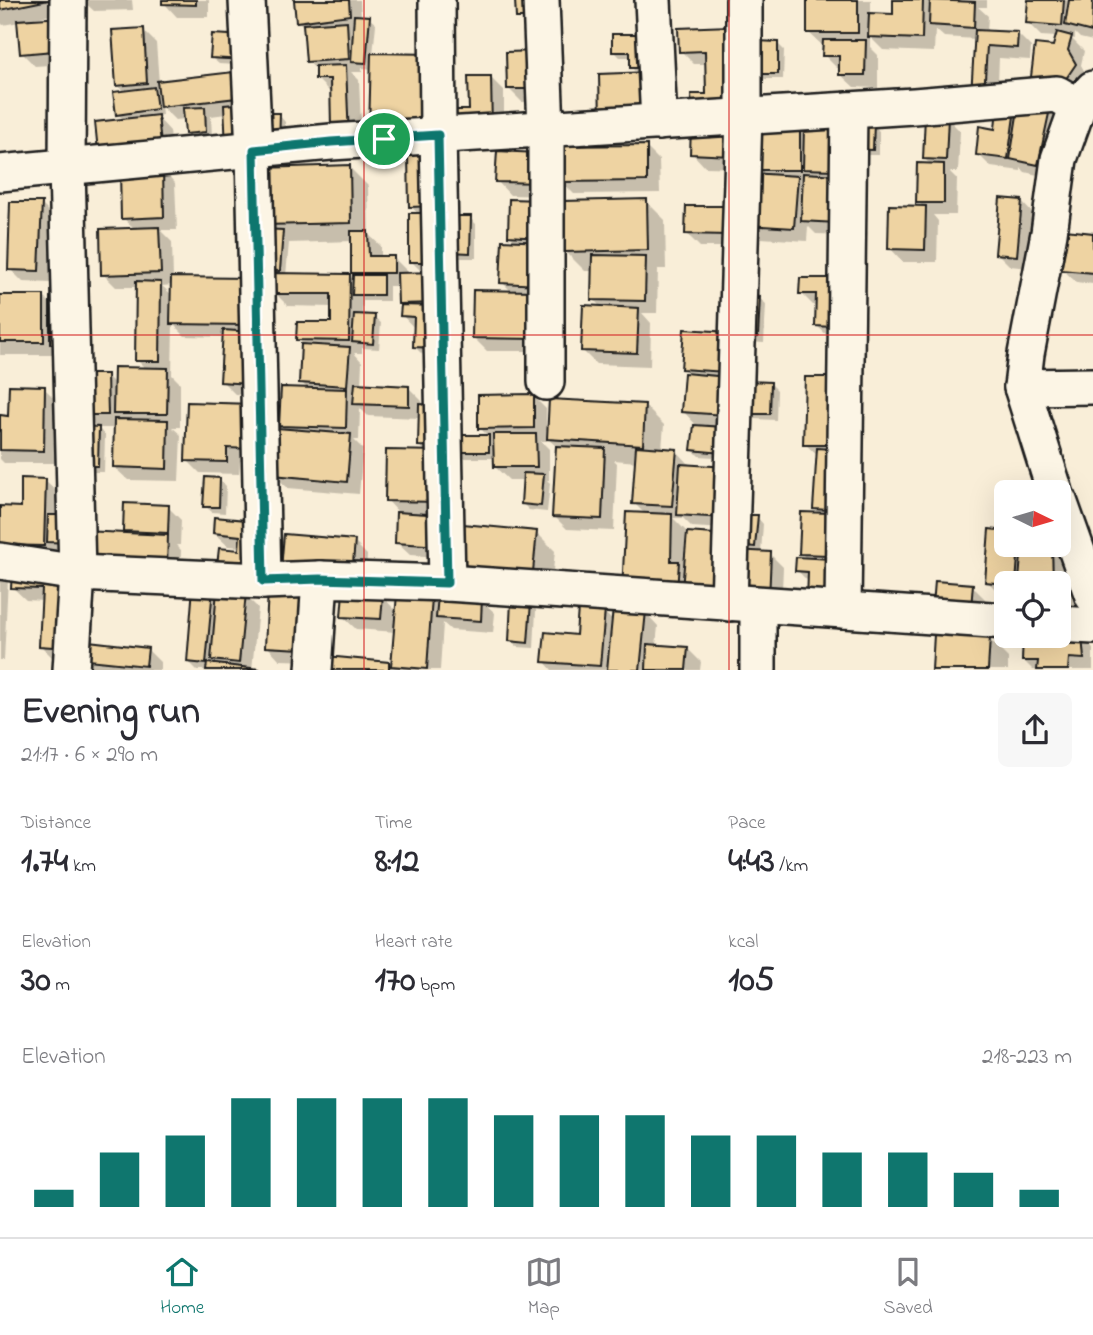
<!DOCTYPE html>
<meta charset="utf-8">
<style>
:root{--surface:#fff;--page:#f7f7f7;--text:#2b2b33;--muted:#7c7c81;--line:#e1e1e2;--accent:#0f766e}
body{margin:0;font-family:"Indie Flower",sans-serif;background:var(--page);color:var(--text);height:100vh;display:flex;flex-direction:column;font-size:26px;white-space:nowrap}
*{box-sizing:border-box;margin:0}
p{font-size:23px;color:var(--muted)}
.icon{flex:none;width:38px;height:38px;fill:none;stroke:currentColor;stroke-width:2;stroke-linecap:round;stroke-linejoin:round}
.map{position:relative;height:670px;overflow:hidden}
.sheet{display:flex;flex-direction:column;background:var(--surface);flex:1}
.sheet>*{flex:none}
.needle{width:46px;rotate:95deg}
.buttons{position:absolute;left:994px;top:480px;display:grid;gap:14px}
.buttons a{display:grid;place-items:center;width:77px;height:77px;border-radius:10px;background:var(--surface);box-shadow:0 7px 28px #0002;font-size:35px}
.pin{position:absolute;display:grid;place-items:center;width:60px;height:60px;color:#fff;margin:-30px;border:4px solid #fff;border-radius:50%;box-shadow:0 2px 7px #0007}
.round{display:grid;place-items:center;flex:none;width:74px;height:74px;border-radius:10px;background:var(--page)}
.headline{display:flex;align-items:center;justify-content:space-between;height:119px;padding:0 21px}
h1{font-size:38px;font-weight:700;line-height:52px}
.figures{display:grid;grid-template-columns:repeat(3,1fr);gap:10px;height:119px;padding:7px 21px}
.figures div{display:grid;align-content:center}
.figures b{font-size:35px;font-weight:700}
.figures small{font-size:19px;font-weight:400}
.figures p{font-size:19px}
.chart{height:196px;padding:14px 21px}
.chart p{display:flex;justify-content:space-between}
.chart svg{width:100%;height:126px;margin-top:7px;stroke:var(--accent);stroke-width:6}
.dock{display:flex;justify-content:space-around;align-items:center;height:98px;border-top:2px solid var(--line);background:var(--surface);font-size:19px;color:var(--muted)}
.dock a{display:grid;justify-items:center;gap:4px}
.dock .selected{color:var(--accent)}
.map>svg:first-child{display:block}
</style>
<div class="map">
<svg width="1093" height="670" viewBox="0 0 1093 670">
<rect width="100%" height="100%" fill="#f9eed8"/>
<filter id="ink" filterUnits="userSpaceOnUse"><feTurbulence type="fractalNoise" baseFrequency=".0143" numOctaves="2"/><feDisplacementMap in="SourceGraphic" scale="14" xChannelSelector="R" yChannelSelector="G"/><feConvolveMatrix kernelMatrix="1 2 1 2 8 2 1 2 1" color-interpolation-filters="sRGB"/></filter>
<g filter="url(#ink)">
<g fill="#0003" fill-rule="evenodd">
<polygon points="0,0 65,0 67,12 35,18 35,21 78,63 35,66 22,53 19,22 3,25 0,22"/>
<polygon points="82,0 132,0 133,10 94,11"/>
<polygon points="164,0 209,0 209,17 177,17 164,3"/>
<polygon points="295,0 360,0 361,17 369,18 376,24 373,54 452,112 470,112 491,78 504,91 504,142 372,69 362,68 362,72 351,72 359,80 362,152 333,129 332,92 330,92 317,79 316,70 308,61 306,29 298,21"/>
<polygon points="809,0 871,0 871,14 894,16 895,0 937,0 947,2 946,0 987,0 987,7 978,7 988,16 987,32 1018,34 1031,47 1030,60 999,58 997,108 986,107 976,39 944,37 935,29 934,52 883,50 870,37 870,47 878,55 878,88 854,87 840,74 841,68 837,68 824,55 825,45 822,45 808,32"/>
<polygon points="1030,0 1093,0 1093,41 1080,38 1075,33 1075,39 1071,38 1084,51 1081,65 1088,78 1072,102 1054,48 1057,37 1041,36 1028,23"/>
<polygon points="730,28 708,95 707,64 694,64 681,51"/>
<path d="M143,30L156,43L159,83L241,73L252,111L279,115L285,122V150L226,114L211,116L212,138L193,139L186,133L185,119L175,120L161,106L162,115L156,116L170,131L174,168L162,169L175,183L177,230H160L172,242L173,279L248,280L262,396L235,394L222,381L225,337L185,336L173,324L172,375L180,383V427H172L181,435L179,481L128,480L114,467L116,428H98L84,415L107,376L116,385L146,369L137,360V287H116L103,274L135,229L123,218L124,120L118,114L125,93L117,85ZM172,285V295L162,286Z"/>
<polygon points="214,36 251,66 219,64 212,58"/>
<polygon points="653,42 638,74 632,68 632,57 620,57 614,51"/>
<polygon points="777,43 784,50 783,79 765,79 758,73"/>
<polygon points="508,53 552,101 522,102 509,89"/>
<polygon points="1050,106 1063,119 1050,178 1025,172 1021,168 1021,171 991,167 978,154 1014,111"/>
<polygon points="947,118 960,131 958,172 950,172 957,179 956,215 933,215 938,221 937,262 903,262 890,248 924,207 918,202 931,165 924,158"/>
<polygon points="873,125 879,131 879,155 860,155"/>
<polygon points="835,127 850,235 816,234 808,226 807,241 761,238 748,225 751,169 800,128 806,135"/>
<polygon points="745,145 744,168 705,167 692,153"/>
<polygon points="646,147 659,160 660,193 574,194 561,181"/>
<path d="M410,157L449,217L470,218L476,224V258H458L450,250L428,360L414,346L415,329L402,315V306L399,303V286H389V301H363L362,316L374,317L381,323L379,349L362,348V353H354L362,362L361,385L409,388L422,401V406L453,437H489L480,428L533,396L546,409V425L645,406L664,425L662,449L676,450L689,464V466L738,516L757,517L763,524L761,553L770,554L783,567L781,614L643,609L646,515L634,503L637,462L614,460L617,463L614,531L567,529L554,516L557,447L546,437L547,441H541L549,449V480H547L550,483L547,512L529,510L522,503L525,480H509L495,467V458H463L453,449V558L410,555L396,542L398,512L387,500L427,453L420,446V418L368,416L360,408L359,440H354L363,449L359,494L288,488L274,475L286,430L281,425L309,390L301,382L303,344L298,339L332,324L333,307L288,306L275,293L268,275L265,224L349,167L368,186L369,235L381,246V258H394L407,271V274H424L411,261L419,214L410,206ZM353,241V273L357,276L354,281L350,276L286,275L289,243ZM673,518H683L692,527L739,530L726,537L689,534Z"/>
<polygon points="553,168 552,196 510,195 497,181"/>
<polygon points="646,201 665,220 666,269 658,269 657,313 642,313 651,323 650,366 596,364 582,350 602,308 593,299 593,271 585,271 566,252"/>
<polygon points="1021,201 1034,215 1029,268 1010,266 997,253"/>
<polygon points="540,202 553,351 487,351 474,338 512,292 502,282 516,242 510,236"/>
<polygon points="41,204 54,217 52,283 23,282 10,269"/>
<polygon points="687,208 740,247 700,247 687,234"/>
<polygon points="1093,235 1093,284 1076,282 1062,269"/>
<polygon points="833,280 830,338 816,325 817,306 814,306 801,293"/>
<polygon points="43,296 51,304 57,355 0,355 0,297"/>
<polygon points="759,298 766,304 764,343 749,342"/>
<polygon points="685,331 739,384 728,458 699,456 693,450 698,427 683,411 691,376 683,368"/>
<polygon points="830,379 842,617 797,570 807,559 801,553 821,515 814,508 818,456 805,444"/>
<polygon points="771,384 777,390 776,420 754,419 747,413"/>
<polygon points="44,388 57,401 56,463 4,463 0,459 0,417 10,417"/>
<polygon points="189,404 264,461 240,461 239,474 200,473 187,460"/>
<polygon points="98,428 105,435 104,472 88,472"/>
<polygon points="220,480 226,486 225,513 212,512 205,506"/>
<polygon points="45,481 59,494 58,517 77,549 57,548 57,559 8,557 0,508 22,509"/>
<polygon points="168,507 181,520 180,545 176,545 181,550 180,579 125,530"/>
<polygon points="991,531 1006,533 1006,544 1051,545 1065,558 1066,591 1076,601 1083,628 1059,625 1059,583 1006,583 1006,595 1000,594 987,581"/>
<polygon points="536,532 555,551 550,600 479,594"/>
<polygon points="214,533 269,536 240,551 241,547 228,546"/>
<polygon points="286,536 354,542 367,555 365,588"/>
<polygon points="0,570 8,578 4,660 0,660"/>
<polygon points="70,578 80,642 147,649 160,662 160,670 92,670 79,657 79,660 54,659 41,646 43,601 26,600 12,587"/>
<polygon points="972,586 985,599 983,621 948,618"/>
<polygon points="212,590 245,595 258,608 252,670 197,670 188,661"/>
<polygon points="270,592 314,661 280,660 267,646"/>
<polygon points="383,597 397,612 431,598 439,606 481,600 495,613 493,633 451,630 443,623 440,670 326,670 389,664 393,668 396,632 356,629 342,616"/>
<polygon points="530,604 536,610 534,648 517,647 510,641"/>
<polygon points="604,612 613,621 645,612 658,626 656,646 687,648 701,662 700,670 552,670 544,661 578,637"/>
<polygon points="1025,635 1081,637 1093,649 1093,670 1033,670 1023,660"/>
<polygon points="936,636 989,639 1008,658 1008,670 934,670"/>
</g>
<g fill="#eed3a2" stroke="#1c1c1c" stroke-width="2">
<polygon points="0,0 49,0 0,10"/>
<polygon points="162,0 196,0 196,5 162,4"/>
<polygon points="294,0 349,0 350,15 296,22"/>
<polygon points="515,0 535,0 536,18 516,18"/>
<rect x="807" y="0" width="51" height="33"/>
<polygon points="893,0 923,0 922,39 868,37 869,13 893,14"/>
<polygon points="930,0 975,2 974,28 929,25"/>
<polygon points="1028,0 1064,0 1062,26 1026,23"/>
<polygon points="1069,0 1093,0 1092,32 1065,25"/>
<polygon points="354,15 370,16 366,63 351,62"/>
<polygon points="63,17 65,50 20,54 17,20"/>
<polygon points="347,21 349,59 306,62 303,24"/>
<polygon points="730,26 733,114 692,115 691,94 706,94 705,51 679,52 678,28"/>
<polygon points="144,28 147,83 116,86 112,30"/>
<polygon points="975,30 1018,32 1017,48 987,46 984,95 971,95"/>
<polygon points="1057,32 1072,36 1068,50 1076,64 1059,89 1030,85 1035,44 1053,46"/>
<polygon points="212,34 247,36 245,60 210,58"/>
<polygon points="612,34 647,34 647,68 630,68 630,52 612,52"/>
<polygon points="823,40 866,40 865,75 839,75 839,56 822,56"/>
<polygon points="757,41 778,42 778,74 756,74"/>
<polygon points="539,51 539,89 507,89 506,52"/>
<polygon points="371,53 435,54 433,132 369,131"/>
<polygon points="346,65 349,139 331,127 330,79 315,79 315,66"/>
<polygon points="242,71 245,97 160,107 157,81"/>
<polygon points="649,72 650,119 600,120 599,74"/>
<polygon points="468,76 491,76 492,129 450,130 449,110 469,110"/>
<polygon points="154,87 157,109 116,115 113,92"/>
<polygon points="247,103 250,146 226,148 224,105"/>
<polygon points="1019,103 1051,104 1038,165 1010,159"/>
<polygon points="205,107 206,132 185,134 183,108"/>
<polygon points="997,107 1015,109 1008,159 976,155 979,126 995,129"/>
<polygon points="261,113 280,113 279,144 261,144"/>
<polygon points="158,115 162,155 99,161 95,122"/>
<polygon points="925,116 948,117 946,160 923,159"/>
<polygon points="852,123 874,123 873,150 851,149"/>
<polygon points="804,125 836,125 835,170 803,169"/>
<polygon points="749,126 800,127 800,170 749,170"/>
<polygon points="691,128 732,130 731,156 690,154"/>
<polygon points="647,145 647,181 559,182 559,146"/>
<polygon points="497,151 540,153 540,183 495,182"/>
<polygon points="435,154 437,206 409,207 408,155"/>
<polygon points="917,163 944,164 944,203 916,203"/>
<polygon points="350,165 351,223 263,225 262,168"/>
<polygon points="163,168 164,217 121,219 120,169"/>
<polygon points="749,173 798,176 794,228 746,225"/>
<polygon points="803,173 839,175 837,223 801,221"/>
<polygon points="1000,198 1022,200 1017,256 995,254"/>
<polygon points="509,199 541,200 540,238 508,236"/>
<polygon points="647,199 648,250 564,252 563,201"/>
<polygon points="10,202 42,202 39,271 8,270"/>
<polygon points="889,205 926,206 925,250 888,249"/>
<polygon points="686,206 728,206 727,235 685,234"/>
<rect x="409" y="213" width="28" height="49"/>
<polygon points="451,216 471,216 470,253 450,252"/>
<polygon points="159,227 161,273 101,275 100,229"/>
<polygon points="262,229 283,230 280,271 259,270"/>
<polygon points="1065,230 1093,233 1093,273 1061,270"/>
<polygon points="351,231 368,231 369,256 394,256 394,273 351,273"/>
<polygon points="502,240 542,242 540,285 500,283"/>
<polygon points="592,255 646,256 645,301 591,300"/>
<polygon points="438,272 439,303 398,304 397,273"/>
<polygon points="273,273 350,274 349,341 296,340 297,322 331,322 331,294 273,294"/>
<polygon points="353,275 383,275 383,295 352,295"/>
<polygon points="171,277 248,278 248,325 170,324"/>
<polygon points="800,278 834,278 832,327 815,326 816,294 799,294"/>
<polygon points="136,281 161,282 160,361 135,361"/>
<polygon points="473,290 541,291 540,339 472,338"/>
<rect x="0" y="295" width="44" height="47"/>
<polygon points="743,295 760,296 758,337 741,336"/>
<polygon points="50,297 66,297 67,344 50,344"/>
<polygon points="401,305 438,306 437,348 413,347 414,317 400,316"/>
<polygon points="583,305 639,308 637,353 581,351"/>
<polygon points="354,314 375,315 373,344 352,342"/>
<polygon points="684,329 729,332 726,372 681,369"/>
<polygon points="223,330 252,332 249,384 220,382"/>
<polygon points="301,344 350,347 347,386 299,383"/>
<polygon points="114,367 168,368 167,414 113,414"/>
<polygon points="684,373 728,377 725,415 681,412"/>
<polygon points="82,374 107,374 108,415 83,415"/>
<polygon points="805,377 831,377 829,445 803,445"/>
<polygon points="746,381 771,382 770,414 745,414"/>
<polygon points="355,383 409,386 409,406 353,404"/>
<polygon points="9,385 45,386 44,451 0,450 0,415 8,416"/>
<polygon points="281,387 347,389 346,428 279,426"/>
<polygon points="534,394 534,428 478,429 478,395"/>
<polygon points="549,399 645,404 643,445 547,439"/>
<polygon points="187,402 253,404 251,449 227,448 227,462 185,461"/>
<polygon points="419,404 441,405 441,447 418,446"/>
<polygon points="114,419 168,420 167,469 113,467"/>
<polygon points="694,425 724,427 722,453 691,450"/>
<polygon points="81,426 99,427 98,466 80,466"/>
<polygon points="277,428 351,434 347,482 273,475"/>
<polygon points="493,434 536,434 537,467 494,467"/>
<polygon points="455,435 489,435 489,452 454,452"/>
<polygon points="556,446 605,448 602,519 552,517"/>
<polygon points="636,446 677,449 672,506 632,504"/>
<polygon points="817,448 832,449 829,510 813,509"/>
<polygon points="386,450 442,451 440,502 385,501"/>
<polygon points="680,464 728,467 725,518 677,515"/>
<polygon points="523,473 544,474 541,506 521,504"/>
<polygon points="205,477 220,478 219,507 203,507"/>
<polygon points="21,478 46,479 44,546 0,545 0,506 21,507"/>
<polygon points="124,503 169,505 168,533 123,531"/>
<polygon points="396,512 443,515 441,546 395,543"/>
<polygon points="626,512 672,514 671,561 679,561 677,593 622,591"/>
<polygon points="801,512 830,513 829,555 799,554"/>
<polygon points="48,515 71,515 71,543 47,542"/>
<polygon points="739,515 758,515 755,547 736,545"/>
<polygon points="214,517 257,521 252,569 217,566 219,548 239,550 240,536 213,533"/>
<polygon points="463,524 537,531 532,582 458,575"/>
<polygon points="989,529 1006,531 1006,544 1019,544 1016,583 1006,584 985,582"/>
<polygon points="83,531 168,535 167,567 82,563"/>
<polygon points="687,532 727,535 722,592 682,589"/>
<polygon points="284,534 355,540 352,575 281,569"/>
<polygon points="1022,544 1052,544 1053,583 1019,580"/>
<polygon points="734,550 771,552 769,601 731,599"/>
<polygon points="796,557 832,559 830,605 807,603 808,572 795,571"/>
<polygon points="12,573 70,576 67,648 39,646 42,589 11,588"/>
<polygon points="935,581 973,584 971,608 933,606"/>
<polygon points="1059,586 1063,586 1071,616 1059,614"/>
<polygon points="193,587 213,588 206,664 187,662"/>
<polygon points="217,590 246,593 239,663 211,660"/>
<polygon points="268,590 305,592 301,649 265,647"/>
<polygon points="343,592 383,595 381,619 341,617"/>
<polygon points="397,594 432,597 427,669 391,666"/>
<polygon points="438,595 482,598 481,621 436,618"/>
<polygon points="511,601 531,602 528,643 509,641"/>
<polygon points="578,608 605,610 600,666 542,662 545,632 576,635"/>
<polygon points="613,608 646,611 640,670 607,670"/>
<polygon points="934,634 990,637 988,670 932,670"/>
<polygon points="1023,635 1082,636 1084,659 1069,658 1068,670 1037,670 1038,661 1022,661"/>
<polygon points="80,640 148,648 146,666 79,659"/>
<polygon points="647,644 688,647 686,670 646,670"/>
<polygon points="326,656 389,662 389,670 324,670"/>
<polygon points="207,663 259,669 259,670 206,670"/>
</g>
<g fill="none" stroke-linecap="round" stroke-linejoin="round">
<defs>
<g id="street">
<polyline points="68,0 67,167 77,573 71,670"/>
<polyline points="247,0 254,150 263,581"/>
<polyline points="437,0 438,135 447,583"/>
<polyline points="541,0 546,129 546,382"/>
<polyline points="653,0 659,122"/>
<polyline points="0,173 331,142 914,106 1057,94 1078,106"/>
<polyline points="1022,387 1093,386"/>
<polyline points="1055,492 1022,387 1026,354 1049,233 1059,159 1078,106 1093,89"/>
<polyline points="1059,501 1093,596"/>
<polyline points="0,561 77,573 263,581 320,579"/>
<polyline points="729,603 744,116 744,0"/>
<polyline points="758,605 758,670"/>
<polyline points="843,610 849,110"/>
<polyline points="1059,624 1093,626"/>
<polyline points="314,670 320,579 447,583 1006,621"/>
</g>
</defs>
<use href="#street" stroke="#1c1c1c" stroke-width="40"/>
<use href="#street" stroke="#fcf5e5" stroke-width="35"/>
</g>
</g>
<g fill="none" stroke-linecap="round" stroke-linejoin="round" filter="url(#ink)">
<defs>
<polygon id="route" points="438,135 447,583 320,579 263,581 254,150 331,142"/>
</defs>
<use href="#route" stroke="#fff" stroke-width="14"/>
<use href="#route" stroke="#0f766e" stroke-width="9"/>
</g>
<path fill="none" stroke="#d62828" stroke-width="2" stroke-opacity="0.55" d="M364,0V670M729,0V670M0,335H1093"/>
</svg>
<div class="buttons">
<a><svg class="needle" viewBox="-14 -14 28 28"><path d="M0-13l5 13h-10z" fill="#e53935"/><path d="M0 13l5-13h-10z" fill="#7c7c81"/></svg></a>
<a><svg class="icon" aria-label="locate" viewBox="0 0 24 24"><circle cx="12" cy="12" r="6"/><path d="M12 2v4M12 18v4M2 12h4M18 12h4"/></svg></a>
</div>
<div class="pin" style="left:384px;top:139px;background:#1e9e55"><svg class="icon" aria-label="arrive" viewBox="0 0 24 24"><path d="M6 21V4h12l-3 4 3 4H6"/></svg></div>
</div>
<section class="sheet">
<div class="headline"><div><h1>Evening run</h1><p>21:17 · 6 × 290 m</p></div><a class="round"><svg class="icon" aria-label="share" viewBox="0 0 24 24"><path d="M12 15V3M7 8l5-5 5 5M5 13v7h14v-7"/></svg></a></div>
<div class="figures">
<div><p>Distance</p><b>1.74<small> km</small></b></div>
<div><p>Time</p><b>8:12</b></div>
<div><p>Pace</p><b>4:43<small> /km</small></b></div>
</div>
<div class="figures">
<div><p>Elevation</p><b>30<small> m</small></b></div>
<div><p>Heart rate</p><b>170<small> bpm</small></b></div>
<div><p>kcal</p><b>105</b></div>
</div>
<div class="chart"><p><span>Elevation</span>218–223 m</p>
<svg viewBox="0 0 160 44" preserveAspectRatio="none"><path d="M5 44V38M15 44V25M25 44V19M35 44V6M45 44V6M55 44V6M65 44V6M75 44V12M85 44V12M95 44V12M105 44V19M115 44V19M125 44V25M135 44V25M145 44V32M155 44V38"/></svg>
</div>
</section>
<nav class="dock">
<a class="selected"><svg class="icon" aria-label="home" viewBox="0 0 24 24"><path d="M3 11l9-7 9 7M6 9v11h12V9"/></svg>Home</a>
<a><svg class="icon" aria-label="map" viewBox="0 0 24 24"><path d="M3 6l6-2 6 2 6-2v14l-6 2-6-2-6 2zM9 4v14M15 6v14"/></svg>Map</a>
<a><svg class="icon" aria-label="saved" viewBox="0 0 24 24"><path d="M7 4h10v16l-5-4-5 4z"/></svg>Saved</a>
</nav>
